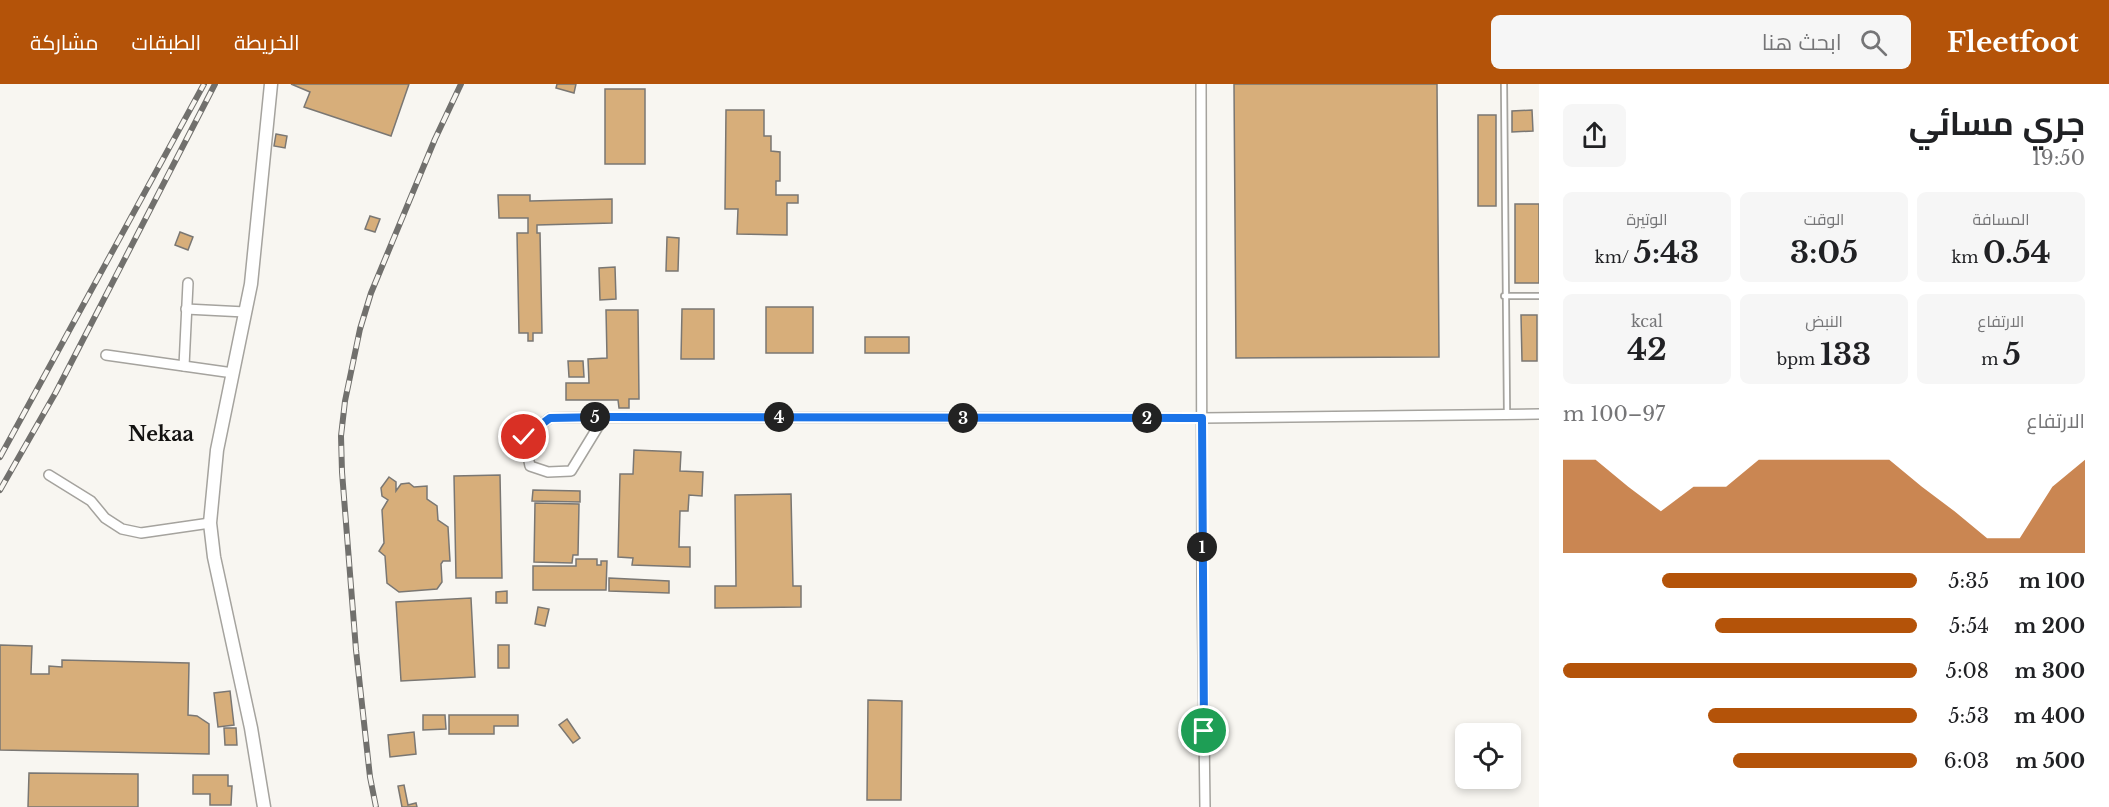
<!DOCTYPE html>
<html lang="ar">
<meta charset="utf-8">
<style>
:root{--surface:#fff;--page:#f6f6f6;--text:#202124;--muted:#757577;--accent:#b45309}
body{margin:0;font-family:"Libre Baskerville",Cairo,serif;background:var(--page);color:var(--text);direction:rtl;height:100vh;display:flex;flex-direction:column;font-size:22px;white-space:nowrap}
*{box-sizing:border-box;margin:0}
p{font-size:20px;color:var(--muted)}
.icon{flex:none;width:33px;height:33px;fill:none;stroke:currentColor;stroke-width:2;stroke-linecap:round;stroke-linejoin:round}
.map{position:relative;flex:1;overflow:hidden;direction:ltr}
.sheet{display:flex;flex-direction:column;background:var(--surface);width:570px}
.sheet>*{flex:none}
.fabs{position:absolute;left:1455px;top:639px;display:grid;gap:12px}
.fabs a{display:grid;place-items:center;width:66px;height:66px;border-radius:9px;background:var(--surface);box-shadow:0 3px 9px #0003;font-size:30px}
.pin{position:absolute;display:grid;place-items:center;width:51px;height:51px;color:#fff;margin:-26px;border:3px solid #fff;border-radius:50%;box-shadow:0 2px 6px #0007}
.km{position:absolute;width:30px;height:30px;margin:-15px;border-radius:50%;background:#222;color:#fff;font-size:16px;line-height:30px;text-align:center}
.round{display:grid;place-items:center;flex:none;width:63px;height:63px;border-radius:9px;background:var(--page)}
.overview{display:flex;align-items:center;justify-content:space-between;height:102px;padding:0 24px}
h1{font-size:33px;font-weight:700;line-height:45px}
.figures{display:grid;grid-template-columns:repeat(3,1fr);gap:9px;height:102px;padding:6px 24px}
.figures div{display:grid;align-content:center;border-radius:9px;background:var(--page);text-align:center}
.figures b{font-size:30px;font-weight:700}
.figures small{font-size:16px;font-weight:400}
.figures p{font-size:16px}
.chart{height:168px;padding:12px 24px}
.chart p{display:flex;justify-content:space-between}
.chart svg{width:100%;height:108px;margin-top:6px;fill:var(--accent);opacity:.7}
ul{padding:0 24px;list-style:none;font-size:20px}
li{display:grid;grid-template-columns:96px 72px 1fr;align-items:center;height:45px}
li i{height:15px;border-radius:8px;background:var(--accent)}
header{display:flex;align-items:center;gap:36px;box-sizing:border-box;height:84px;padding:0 30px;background:var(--accent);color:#fff}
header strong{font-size:28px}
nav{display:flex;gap:33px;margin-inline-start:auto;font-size:21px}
.search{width:420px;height:54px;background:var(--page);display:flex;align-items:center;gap:15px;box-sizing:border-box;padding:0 21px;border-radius:9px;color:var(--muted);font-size:22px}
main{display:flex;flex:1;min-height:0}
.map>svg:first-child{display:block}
</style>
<header>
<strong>Fleetfoot</strong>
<div class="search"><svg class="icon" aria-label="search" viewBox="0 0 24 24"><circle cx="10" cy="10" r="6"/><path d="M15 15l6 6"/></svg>ابحث هنا</div>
<nav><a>الخريطة</a><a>الطبقات</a><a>مشاركة</a></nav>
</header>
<main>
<section class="sheet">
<div class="overview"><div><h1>جري مسائي</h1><p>19:50</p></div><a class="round"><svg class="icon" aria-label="share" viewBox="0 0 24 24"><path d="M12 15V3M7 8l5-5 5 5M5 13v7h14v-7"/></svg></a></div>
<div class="figures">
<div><p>المسافة</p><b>0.54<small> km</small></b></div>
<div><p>الوقت</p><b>3:05</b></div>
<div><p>الوتيرة</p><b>5:43<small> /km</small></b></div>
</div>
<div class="figures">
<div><p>الارتفاع</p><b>5<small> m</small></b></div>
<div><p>النبض</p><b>133<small> bpm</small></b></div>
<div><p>kcal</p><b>42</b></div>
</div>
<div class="chart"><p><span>الارتفاع</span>97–100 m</p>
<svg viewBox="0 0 160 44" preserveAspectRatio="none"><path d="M0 44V6L10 6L20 17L30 27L40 17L50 17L60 6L70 6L80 6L90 6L100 6L110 17L120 27L130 38L140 38L150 17L160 6V44z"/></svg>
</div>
<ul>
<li><b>100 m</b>5:35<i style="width:72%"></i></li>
<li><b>200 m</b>5:54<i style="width:57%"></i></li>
<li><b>300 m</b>5:08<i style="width:100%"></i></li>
<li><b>400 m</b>5:53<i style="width:59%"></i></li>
<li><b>500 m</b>6:03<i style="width:52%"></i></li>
</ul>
</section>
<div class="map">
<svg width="1539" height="723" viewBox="0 0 1539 723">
<rect width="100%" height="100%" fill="#f8f6f1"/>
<g fill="#d7ae7a" stroke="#7a7773" stroke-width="1.5">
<polygon points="291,0 409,0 391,52 304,23 310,8"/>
<polygon points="557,0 576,0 574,9 556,4"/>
<polygon points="1234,0 1437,0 1439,273 1236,274"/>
<rect x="605" y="5" width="40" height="75"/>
<polygon points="726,26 764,26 764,52 771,52 771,67 780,68 780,97 776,97 776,111 798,111 798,119 787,119 787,151 737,150 738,125 725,125"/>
<polygon points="1532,26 1533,47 1512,48 1512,27"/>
<rect x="1478" y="31" width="18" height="91"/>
<polygon points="276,50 287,52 285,64 274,62"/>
<polygon points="498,111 530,111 530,117 612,115 612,139 537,141 537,149 540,149 542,249 533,249 533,257 528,257 528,249 519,249 517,149 528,149 528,134 499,134"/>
<rect x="1515" y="120" width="24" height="79"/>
<polygon points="370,132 380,135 375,148 365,145"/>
<polygon points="180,148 193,153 188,166 175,161"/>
<polygon points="667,153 679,154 678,187 666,187"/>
<polygon points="615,183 616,215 600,216 599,184"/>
<rect x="766" y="223" width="47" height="46"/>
<polygon points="682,225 714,225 714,275 681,275"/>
<polygon points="606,226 638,226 639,315 629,315 629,324 619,324 618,316 566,316 566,299 589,299 588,275 607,274"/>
<polygon points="1521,231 1537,231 1537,277 1522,277"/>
<rect x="865" y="253" width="44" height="16"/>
<polygon points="568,277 583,277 584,293 569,293"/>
<polygon points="634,366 681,368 680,387 703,388 702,412 689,411 688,427 680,427 679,463 690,463 690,483 632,481 633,474 618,473 620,390 633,390"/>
<polygon points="500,391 502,494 456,494 454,392"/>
<polygon points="389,393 396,398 396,407 401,400 409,399 414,403 427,402 427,415 437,422 438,436 448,443 450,477 443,477 441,480 442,498 437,505 399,508 387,499 385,472 379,467 384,459 382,426 388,416 382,412 381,404"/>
<polygon points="533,406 580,407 580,418 532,417"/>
<polygon points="791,410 793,502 801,502 801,523 715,524 715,502 736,502 735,411"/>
<polygon points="535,419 579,420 578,471 573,471 572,479 534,478"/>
<polygon points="576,475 597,475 597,481 601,481 601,477 607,477 606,506 533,506 533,482 576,482"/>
<polygon points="609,494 669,497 669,509 609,507"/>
<polygon points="507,507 507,519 496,519 496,508"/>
<polygon points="471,514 475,593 401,597 396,518"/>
<polygon points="538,523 549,525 545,542 535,540"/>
<polygon points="0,561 32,562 31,590 49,590 49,582 62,583 62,576 189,579 188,631 197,632 209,640 209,670 0,666"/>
<rect x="498" y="561" width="11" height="23"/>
<polygon points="230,607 234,641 218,643 214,609"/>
<polygon points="868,616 902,617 901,716 867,716"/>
<polygon points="423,631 445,631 446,645 423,646"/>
<polygon points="449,631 518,631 518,642 494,642 494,650 449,650"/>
<polygon points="567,635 580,654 573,659 559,641"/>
<polygon points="224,644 236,644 237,661 225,661"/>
<polygon points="414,648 416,670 390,673 388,651"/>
<polygon points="29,689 138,690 138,723 28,723"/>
<polygon points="193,691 228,691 228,702 232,702 231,721 210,721 210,710 193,710"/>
<polygon points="404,701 408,721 416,719 417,723 402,723 398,702"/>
</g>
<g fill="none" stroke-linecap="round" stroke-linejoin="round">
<defs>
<g id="service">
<polyline points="1504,0 1507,330"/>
<polyline points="1504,212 1539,212"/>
</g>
<g id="minor">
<polyline points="1201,0 1202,496 1205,723"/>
<polyline points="186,225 245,228"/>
<polyline points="106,271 233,289"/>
<polyline points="184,282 188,199"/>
<polyline points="604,333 571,387 548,388 530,382 524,353 550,334 604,333 1202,334 1539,330"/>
<polyline points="49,391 91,417 105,434 122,445 141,449 210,439"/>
</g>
<polyline id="tertiary" points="264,723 251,644 214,473 210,439 217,366 251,200 271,0"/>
</defs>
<use href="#service" stroke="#a5a39e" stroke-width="8"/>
<use href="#minor" stroke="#a5a39e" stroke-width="12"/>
<use href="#tertiary" stroke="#a5a39e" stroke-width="15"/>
<use href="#service" stroke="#fff" stroke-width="4.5"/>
<use href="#minor" stroke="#fff" stroke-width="9"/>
<use href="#tertiary" stroke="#fff" stroke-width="12"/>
<defs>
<g id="rail">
<polyline points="0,373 204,0"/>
<polyline points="0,406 56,308 215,0"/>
<polyline points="376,723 370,693 356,566 342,388 341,352 345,317 360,245 371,209 435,55 461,0"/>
</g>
</defs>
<use href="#rail" stroke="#71706d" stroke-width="6"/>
<use href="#rail" stroke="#f8f6f1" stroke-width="4" stroke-dasharray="11" stroke-linecap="butt"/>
</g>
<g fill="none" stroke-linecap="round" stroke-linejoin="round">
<defs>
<polyline id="route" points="524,353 550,334 604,333 1202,334 1204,647"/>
</defs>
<use href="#route" stroke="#fff" stroke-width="12"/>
<use href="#route" stroke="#1a73e8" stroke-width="8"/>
</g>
<g text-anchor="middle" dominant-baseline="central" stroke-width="5" stroke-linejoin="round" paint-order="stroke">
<g font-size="20" font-weight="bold" fill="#131211" stroke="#f8f6f1">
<text x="161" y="350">Nekaa</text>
</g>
</g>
</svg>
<div class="fabs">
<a><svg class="icon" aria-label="locate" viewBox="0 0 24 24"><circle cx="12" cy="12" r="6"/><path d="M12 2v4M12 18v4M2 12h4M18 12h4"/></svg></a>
</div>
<div class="pin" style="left:1204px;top:647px;background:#1e9e55"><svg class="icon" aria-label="arrive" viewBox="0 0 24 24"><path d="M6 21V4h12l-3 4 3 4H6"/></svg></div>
<div class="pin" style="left:524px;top:353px;background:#d93025"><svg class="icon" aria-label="check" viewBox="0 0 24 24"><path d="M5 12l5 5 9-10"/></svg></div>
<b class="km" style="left:1202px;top:463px">1</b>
<b class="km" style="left:1147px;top:334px">2</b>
<b class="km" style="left:963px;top:334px">3</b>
<b class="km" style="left:779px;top:333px">4</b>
<b class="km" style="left:595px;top:333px">5</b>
</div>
</main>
